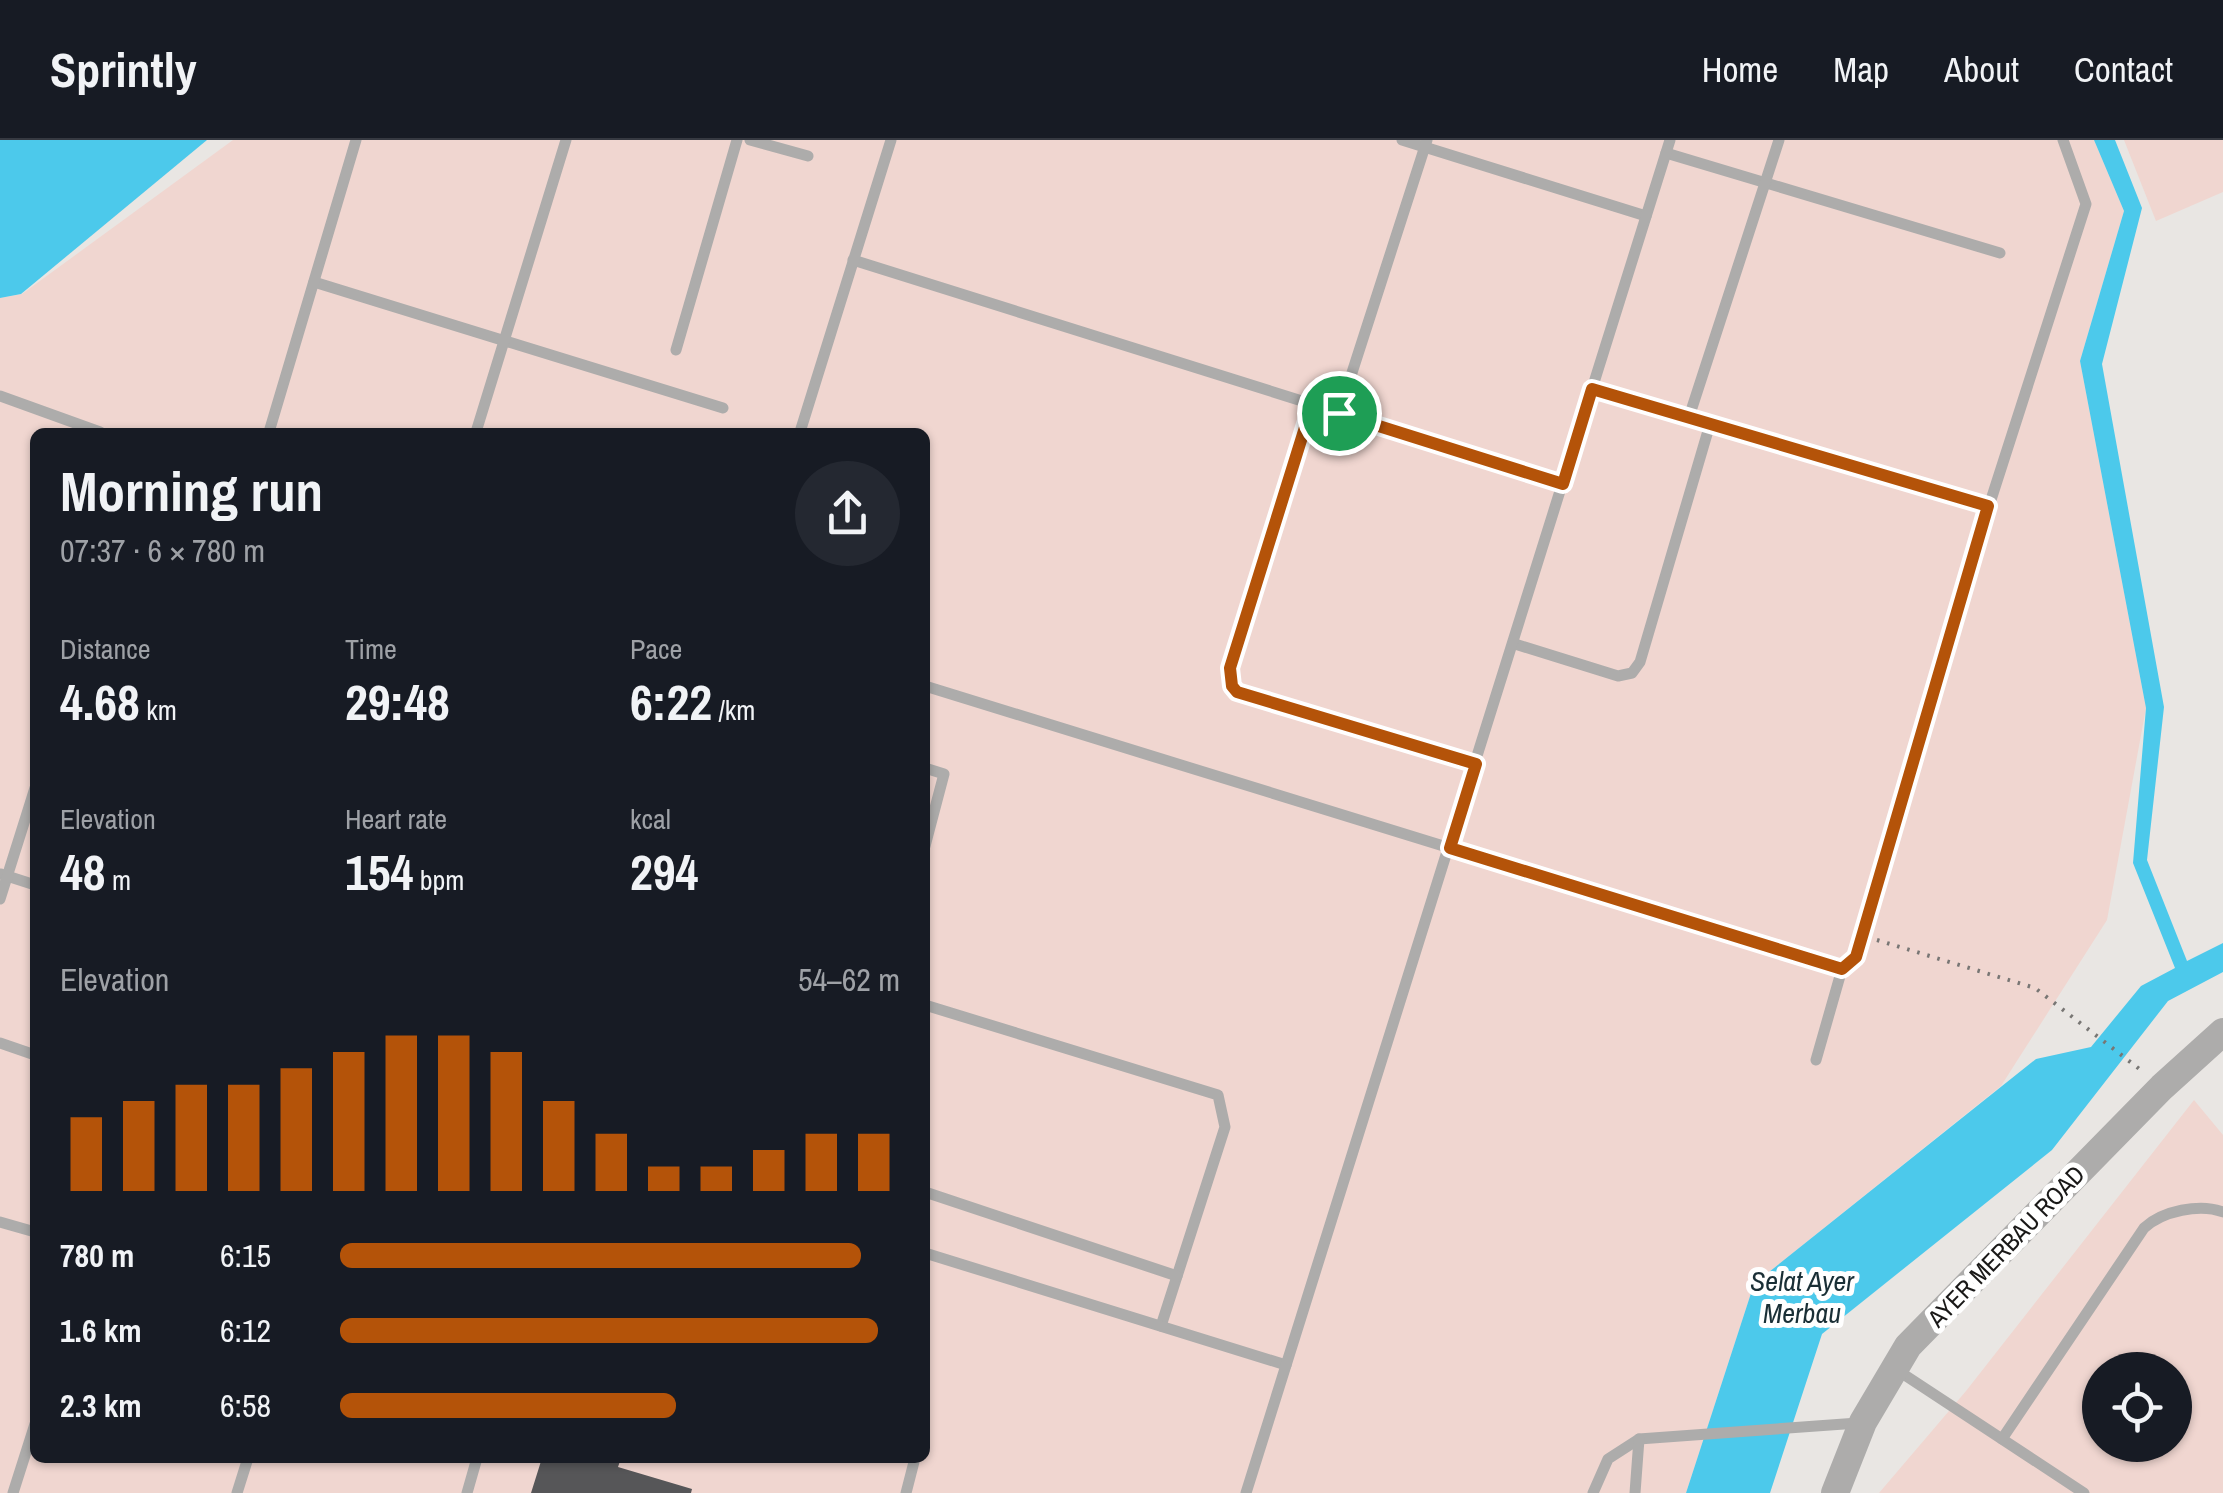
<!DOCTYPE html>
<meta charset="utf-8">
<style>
:root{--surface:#171b24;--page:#242831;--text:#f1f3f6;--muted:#9ea1a6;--line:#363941;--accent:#b45309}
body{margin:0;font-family:"Archivo Narrow",sans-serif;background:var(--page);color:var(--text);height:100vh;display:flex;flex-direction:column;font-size:38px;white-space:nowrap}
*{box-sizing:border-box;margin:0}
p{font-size:32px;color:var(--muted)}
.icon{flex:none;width:55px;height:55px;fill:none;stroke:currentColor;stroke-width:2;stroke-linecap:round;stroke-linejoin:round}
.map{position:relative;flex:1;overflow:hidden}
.side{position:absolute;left:30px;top:288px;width:900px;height:1035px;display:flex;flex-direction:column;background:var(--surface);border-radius:15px;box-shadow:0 2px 8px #0004}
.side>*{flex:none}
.fabs{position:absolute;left:2082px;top:1212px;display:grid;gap:20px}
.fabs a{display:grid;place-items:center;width:110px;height:110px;border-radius:50%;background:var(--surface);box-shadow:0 2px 8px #0004;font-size:50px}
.pin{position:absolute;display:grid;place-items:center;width:85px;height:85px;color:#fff;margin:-42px;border:5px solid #fff;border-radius:50%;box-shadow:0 2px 10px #0007}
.round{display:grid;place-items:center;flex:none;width:105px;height:105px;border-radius:52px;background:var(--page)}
.overview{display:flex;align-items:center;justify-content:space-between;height:170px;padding:0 30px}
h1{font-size:55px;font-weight:700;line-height:75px}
.metrics{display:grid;grid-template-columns:repeat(3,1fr);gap:15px;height:170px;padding:10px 30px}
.metrics div{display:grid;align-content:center}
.metrics b{font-size:50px;font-weight:700}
.metrics small{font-size:28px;font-weight:400}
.metrics p{font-size:28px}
.chart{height:280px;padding:20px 30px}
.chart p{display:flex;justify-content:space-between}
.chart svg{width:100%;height:180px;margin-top:10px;stroke:var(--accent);stroke-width:6}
ul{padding:0 30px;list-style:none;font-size:32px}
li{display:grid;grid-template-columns:160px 120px 1fr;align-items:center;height:75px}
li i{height:25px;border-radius:12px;background:var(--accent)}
header{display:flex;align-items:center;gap:60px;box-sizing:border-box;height:140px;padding:0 50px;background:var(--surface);border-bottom:2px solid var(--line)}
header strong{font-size:48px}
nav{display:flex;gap:55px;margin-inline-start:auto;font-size:35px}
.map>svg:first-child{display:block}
</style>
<header>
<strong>Sprintly</strong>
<nav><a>Home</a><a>Map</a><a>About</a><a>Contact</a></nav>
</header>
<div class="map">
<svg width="2223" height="1353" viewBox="0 0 2223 1353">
<rect width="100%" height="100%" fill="#e9e6e3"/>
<g fill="#f0d6d0" fill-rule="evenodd">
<path d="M233,0H2094L2124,71L2080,221L2146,568L2107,780L2001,946L1754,1144L1686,1353H0V158L22,154ZM35,292H925V1318H35Z"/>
<polygon points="2124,0 2223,0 2223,52 2156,81"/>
<path d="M2194,960L2223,995V1353H1879L1966,1251ZM2100,1230H2175V1305H2100Z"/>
</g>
<g fill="#4cc9eb">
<polygon points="0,0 207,0 21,154 0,158"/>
<polygon points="2094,0 2115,0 2142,68 2102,224 2164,567 2147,720 2187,821 2223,803 2223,832 2168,861 2052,1010 1822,1194 1770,1353 1686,1353 1754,1144 2036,919 2091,907 2141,846 2175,828 2133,723 2146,568 2080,221 2124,71"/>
</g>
<polygon fill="#565658" points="542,1318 621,1318 618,1327 692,1349 691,1353 531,1353"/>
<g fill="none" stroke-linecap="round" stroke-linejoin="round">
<polyline stroke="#787674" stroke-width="4" stroke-dasharray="2.5 8" stroke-linecap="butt" points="1877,800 2035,848 2142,931"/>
<g stroke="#adacab" stroke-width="11">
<polyline points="750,0 808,16"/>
<polyline points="1402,0 1646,76"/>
<polyline points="1666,13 2000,113"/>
<polyline points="853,120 1563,343"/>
<polyline points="314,142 723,268"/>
<polyline points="676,210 737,0"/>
<polyline points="1592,249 1989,366"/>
<polyline points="0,256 100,292"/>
<polyline points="1313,265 1230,528 1232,546 1237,552 1476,624"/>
<polyline points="1339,273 1427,0"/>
<polyline points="1689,277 1779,0"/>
<polyline points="269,292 356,0"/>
<polyline points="476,292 566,0"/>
<polyline points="800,292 891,0"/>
<polyline points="1515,504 1618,536 1632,533 1640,522 1710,284"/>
<polyline points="925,546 1842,829"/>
<polyline points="925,628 944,634 925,706"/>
<polyline points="1,734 35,745"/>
<polyline points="0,759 35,648"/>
<polyline points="925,865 1218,955 1225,987 1161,1186"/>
<polyline points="0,903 35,915"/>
<polyline points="1816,920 1842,829 1856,817 1989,366 2086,64 2063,0"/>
<polyline points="925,1052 1177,1136"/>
<polyline points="0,1082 35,1092"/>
<polyline points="925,1113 1286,1225"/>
<polyline points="1894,1228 2084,1353"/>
<path d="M2002,1299L2144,1088C2162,1071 2200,1063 2223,1072"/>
<polyline points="13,1353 35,1284"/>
<polyline points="237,1353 248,1318"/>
<polyline points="467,1353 477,1318"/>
<polyline points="906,1353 915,1318"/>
<polyline points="1246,1353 1670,0"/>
<polyline points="1593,1353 1608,1319 1639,1299 1858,1283"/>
<polyline points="1635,1353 1639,1299"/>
</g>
<polyline stroke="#adacab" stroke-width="28" points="1835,1353 1863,1282 1908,1206 2162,947 2223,892"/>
</g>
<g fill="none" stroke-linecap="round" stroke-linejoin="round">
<defs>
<polygon id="route" points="1592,249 1988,366 1856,817 1842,829 1450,708 1476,624 1237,552 1232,546 1230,528 1312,265 1563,344"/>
</defs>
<use href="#route" stroke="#fff" stroke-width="20"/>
<use href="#route" stroke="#b45309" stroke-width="12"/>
</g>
<g text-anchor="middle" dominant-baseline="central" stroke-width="10" stroke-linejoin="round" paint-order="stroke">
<g font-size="25" fill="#191817" stroke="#fff">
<text transform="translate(2006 1106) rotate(-46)">AYER MERBAU ROAD</text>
</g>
<g font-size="28" font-style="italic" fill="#1a2f36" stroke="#fff">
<text x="1802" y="1141">Selat Ayer<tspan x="1802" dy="32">Merbau</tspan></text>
</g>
</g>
</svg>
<div class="fabs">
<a><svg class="icon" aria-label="locate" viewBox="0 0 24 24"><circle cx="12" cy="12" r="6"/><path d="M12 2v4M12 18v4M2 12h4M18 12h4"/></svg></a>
</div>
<div class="pin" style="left:1339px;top:273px;background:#1e9e55"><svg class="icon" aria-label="arrive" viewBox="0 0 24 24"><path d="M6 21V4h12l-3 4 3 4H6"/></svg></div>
<section class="side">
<div class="overview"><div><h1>Morning run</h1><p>07:37 · 6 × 780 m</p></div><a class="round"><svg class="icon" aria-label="share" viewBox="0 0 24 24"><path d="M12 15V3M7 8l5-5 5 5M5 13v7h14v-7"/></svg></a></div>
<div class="metrics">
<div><p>Distance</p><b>4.68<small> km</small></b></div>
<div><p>Time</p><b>29:48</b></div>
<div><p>Pace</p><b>6:22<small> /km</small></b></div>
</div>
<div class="metrics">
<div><p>Elevation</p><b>48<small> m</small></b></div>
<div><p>Heart rate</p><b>154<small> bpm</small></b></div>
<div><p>kcal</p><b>294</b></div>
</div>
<div class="chart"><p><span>Elevation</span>54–62 m</p>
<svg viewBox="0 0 160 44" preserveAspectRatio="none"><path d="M5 44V26M15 44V22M25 44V18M35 44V18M45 44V14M55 44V10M65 44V6M75 44V6M85 44V10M95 44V22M105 44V30M115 44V38M125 44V38M135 44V34M145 44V30M155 44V30"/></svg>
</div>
<ul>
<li><b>780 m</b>6:15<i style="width:93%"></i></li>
<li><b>1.6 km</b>6:12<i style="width:96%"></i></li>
<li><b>2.3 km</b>6:58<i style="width:60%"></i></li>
</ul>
</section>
</div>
